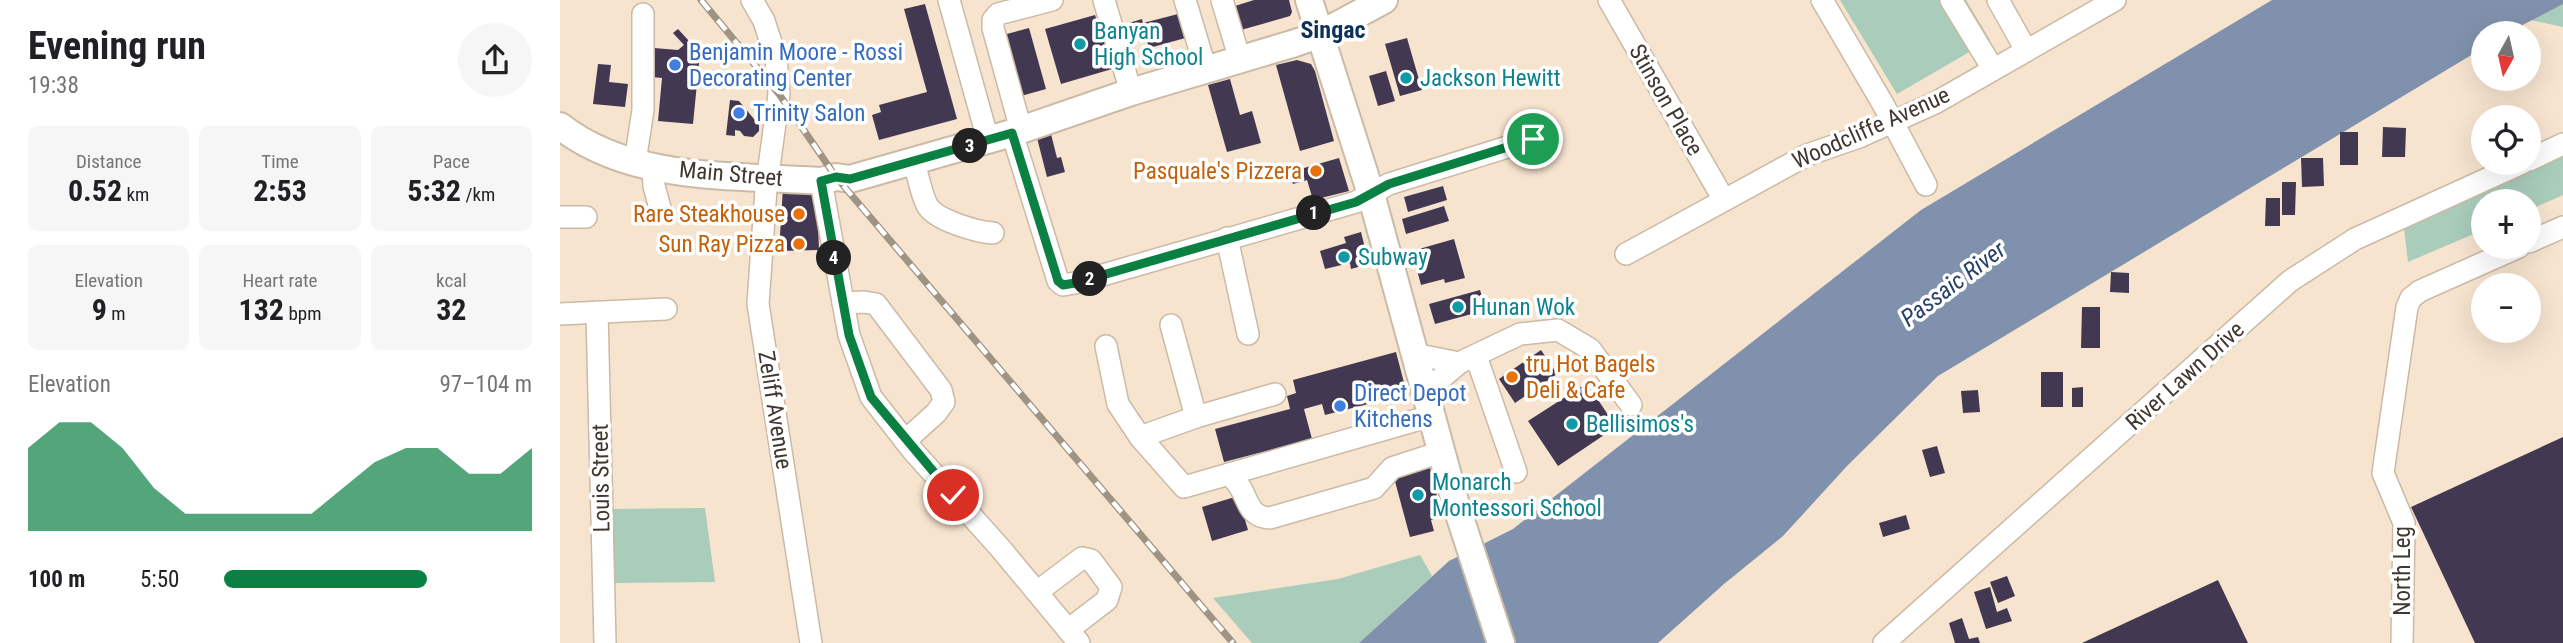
<!DOCTYPE html>
<meta charset="utf-8">
<style>
:root{--surface:#fff;--page:#f6f6f6;--text:#202124;--muted:#757577;--accent:#0b8043}
body{margin:0;font-family:"Roboto Condensed",sans-serif;background:var(--page);color:var(--text);height:100vh;display:flex;flex-direction:column;font-size:26px;white-space:nowrap}
*{box-sizing:border-box;margin:0}
p{font-size:23px;color:var(--muted)}
.icon{flex:none;width:38px;height:38px;fill:none;stroke:currentColor;stroke-width:2;stroke-linecap:round;stroke-linejoin:round}
.map{position:relative;flex:1;overflow:hidden}
.sheet{display:flex;flex-direction:column;background:var(--surface);width:560px}
.sheet>*{flex:none}
.needle{width:46px;rotate:188deg}
.tools{position:absolute;left:1911px;top:21px;display:grid;gap:14px}
.tools a{display:grid;place-items:center;width:70px;height:70px;border-radius:50%;background:var(--surface);box-shadow:0 7px 28px #0002;font-size:35px}
.pin{position:absolute;display:grid;place-items:center;width:60px;height:60px;color:#fff;margin:-30px;border:4px solid #fff;border-radius:50%;box-shadow:0 2px 7px #0007}
.km{position:absolute;width:35px;height:35px;margin:-18px;border-radius:50%;background:#222;color:#fff;font-size:19px;line-height:35px;text-align:center}
.round{display:grid;place-items:center;flex:none;width:74px;height:74px;border-radius:37px;background:var(--page)}
.headline{display:flex;align-items:center;justify-content:space-between;height:119px;padding:0 28px}
h1{font-size:38px;font-weight:700;line-height:52px}
.metrics{display:grid;grid-template-columns:repeat(3,1fr);gap:10px;height:119px;padding:7px 28px}
.metrics div{display:grid;align-content:center;border-radius:10px;background:var(--page);text-align:center}
.metrics b{font-size:30px;font-weight:700}
.metrics small{font-size:19px;font-weight:400}
.metrics p{font-size:19px}
.chart{height:196px;padding:14px 28px}
.chart p{display:flex;justify-content:space-between}
.chart svg{width:100%;height:126px;margin-top:7px;fill:var(--accent);opacity:.7}
ul{padding:0 28px;list-style:none;font-size:23px}
li{display:grid;grid-template-columns:112px 84px 1fr;align-items:center;height:52px}
li i{height:18px;border-radius:9px;background:var(--accent)}
main{display:flex;flex:1;min-height:0}
.map>svg:first-child{display:block}
</style>
<main>
<section class="sheet">
<div class="headline"><div><h1>Evening run</h1><p>19:38</p></div><a class="round"><svg class="icon" aria-label="share" viewBox="0 0 24 24"><path d="M12 15V3M7 8l5-5 5 5M5 13v7h14v-7"/></svg></a></div>
<div class="metrics">
<div><p>Distance</p><b>0.52<small> km</small></b></div>
<div><p>Time</p><b>2:53</b></div>
<div><p>Pace</p><b>5:32<small> /km</small></b></div>
</div>
<div class="metrics">
<div><p>Elevation</p><b>9<small> m</small></b></div>
<div><p>Heart rate</p><b>132<small> bpm</small></b></div>
<div><p>kcal</p><b>32</b></div>
</div>
<div class="chart"><p><span>Elevation</span>97–104 m</p>
<svg viewBox="0 0 160 44" preserveAspectRatio="none"><path d="M0 44V15L10 6L20 6L30 15L40 29L50 38L60 38L70 38L80 38L90 38L100 29L110 20L120 15L130 15L140 24L150 24L160 15V44z"/></svg>
</div>
<ul>
<li><b>100 m</b>5:50<i style="width:66%"></i></li>
</ul>
</section>
<div class="map">
<svg width="2003" height="643" viewBox="0 0 2003 643">
<rect width="100%" height="100%" fill="#f6e4cf"/>
<g fill="#a9ccbb">
<polygon points="1280,0 1406,0 1430,40 1337,94"/>
<polygon points="2003,4 2003,27 1970,20"/>
<polygon points="2003,156 2003,195 1969,210 1969,201 1923,201 1923,230 1848,262 1844,228"/>
<polygon points="145,508 155,582 54,583 52,509"/>
<polygon points="860,555 872,576 799,643 692,643 653,598 778,579"/>
</g>
<polygon fill="#7f91ac" points="1712,0 2003,0 2003,4 1947,33 1923,33 1923,48 1378,376 1287,466 1223,536 1164,584 1098,643 799,643 889,561 953,529 1361,210"/>
<g fill="#433851">
<polygon points="694,0 729,0 732,12 730,16 681,30 675,6"/>
<polygon points="365,4 397,119 319,140 312,115 321,112 319,105 367,92 344,9"/>
<polygon points="622,13 629,37 589,48 586,37 564,43 559,26 582,19 583,23"/>
<polygon points="535,15 540,31 547,29 555,56 549,58 552,69 501,84 485,29"/>
<polygon points="469,28 486,89 461,96 443,35"/>
<polygon points="118,29 140,53 133,124 98,121 102,78 91,77 94,48 118,50 124,45 113,33"/>
<polygon points="847,38 862,90 840,96 825,44"/>
<polygon points="737,60 751,64 755,71 774,141 740,151 716,65"/>
<polygon points="38,64 51,65 49,82 68,84 65,107 33,104"/>
<polygon points="826,71 835,101 818,106 809,76"/>
<polygon points="670,79 680,115 692,111 701,143 667,152 648,85"/>
<polygon points="170,100 179,101 199,125 199,131 193,137 184,136 180,131 175,130 175,136 166,135"/>
<polygon points="1823,127 1846,128 1845,157 1822,157"/>
<polygon points="490,130 497,158 501,157 505,172 487,177 476,134"/>
<rect x="1780" y="132" width="18" height="33"/>
<polygon points="779,158 789,191 753,200 747,180 733,184 730,172"/>
<polygon points="1741,158 1763,158 1764,186 1742,187"/>
<polygon points="1722,182 1736,182 1735,215 1722,215"/>
<polygon points="883,186 887,200 848,212 844,197"/>
<polygon points="223,187 257,192 259,250 219,251"/>
<polygon points="1706,198 1720,198 1720,226 1705,226"/>
<polygon points="884,206 889,221 846,234 842,219"/>
<polygon points="801,232 809,264 791,269 790,263 765,269 760,251 786,243 784,237"/>
<polygon points="894,239 905,278 885,283 884,279 861,285 852,251"/>
<polygon points="1551,272 1569,273 1569,293 1550,292"/>
<polygon points="920,290 926,310 875,324 869,304"/>
<polygon points="1522,307 1540,307 1540,348 1521,348"/>
<polygon points="981,350 997,374 955,403 939,379"/>
<polygon points="836,352 847,394 765,415 762,404 744,409 752,439 664,462 655,429 730,409 727,396 736,393 733,380"/>
<rect x="1481" y="372" width="22" height="35"/>
<polygon points="1027,383 1056,427 998,466 968,421"/>
<polygon points="1523,387 1523,407 1512,407 1512,388"/>
<polygon points="1418,390 1420,412 1403,413 1401,391"/>
<polygon points="2003,437 2003,643 1915,643 1851,507"/>
<polygon points="1377,446 1385,473 1370,477 1362,450"/>
<polygon points="869,464 882,517 871,520 874,531 850,537 833,474"/>
<polygon points="678,496 688,530 652,541 642,507"/>
<polygon points="1346,515 1350,529 1323,537 1319,523"/>
<polygon points="1447,576 1455,596 1438,603 1430,582"/>
<polygon points="1658,580 1688,643 1522,643"/>
<polygon points="1430,587 1437,612 1447,608 1452,621 1426,629 1414,592"/>
<polygon points="1402,618 1409,639 1418,637 1420,643 1395,643 1389,623"/>
</g>
<g fill="none" stroke-linecap="round" stroke-linejoin="round">
<defs>
<g id="minor">
<polyline points="192,0 204,21 216,58 219,94 206,189 198,304 251,643"/>
<polyline points="389,0 428,140"/>
<polyline points="544,0 571,92"/>
<polyline points="625,0 646,70"/>
<polyline points="662,0 680,60"/>
<polyline points="1049,0 1164,200"/>
<polyline points="1262,0 1323,104 1366,185"/>
<polyline points="1391,0 1433,69"/>
<polyline points="1438,0 1466,50"/>
<polyline points="461,130 433,28 433,20 438,14 492,0"/>
<polyline points="452,133 495,271 498,281 503,285 515,283 796,202 829,184 973,139"/>
<polyline points="1969,160 2003,144"/>
<polyline points="75,162 83,110 83,14"/>
<path d="M354,162C358,176 361,193 367,205C375,220 417,232 433,233"/>
<polyline points="93,166 94,186 100,208"/>
<polyline points="261,181 289,335 311,397 354,452 441,549 519,643"/>
<polyline points="0,217 26,217"/>
<polyline points="667,238 688,334"/>
<polyline points="1969,242 2003,227"/>
<polyline points="1066,254 1247,155 1299,137 1375,103 1555,0"/>
<polyline points="283,303 304,302 316,304 381,390 384,402 376,413 345,441"/>
<polyline points="37,312 45,643"/>
<polyline points="0,314 106,309"/>
<polyline points="611,325 636,417 580,437 624,487 871,416"/>
<polyline points="546,346 558,404 580,437"/>
<polyline points="854,354 899,363 865,392"/>
<polyline points="916,356 956,472"/>
<polyline points="899,363 960,334 998,330 1030,349 1071,405"/>
<polyline points="636,417 715,394"/>
<path d="M669,474C673,478 677,482 680,487C689,502 689,517 710,518L814,488L832,468L881,452"/>
<polyline points="477,592 522,558 531,560 551,587 547,600 508,630"/>
<polyline points="1324,643 1730,281 1795,239 1962,163"/>
<polyline points="1842,643 1844,523 1823,473 1847,307 1851,298 1860,291 1959,247"/>
</g>
<g id="major">
<polyline points="749,0 811,194 896,505 941,643"/>
<path d="M0,126C71,182 175,175 261,181L276,177L290,179L452,133L571,92L732,44L759,35L824,0"/>
</g>
</defs>
<use href="#minor" stroke="#cbbaa5" stroke-width="24"/>
<use href="#major" stroke="#cbbaa5" stroke-width="30"/>
<use href="#minor" stroke="#fff" stroke-width="21"/>
<use href="#major" stroke="#fff" stroke-width="26"/>
<defs>
<polyline id="rail" points="141,0 219,94 276,177 673,643"/>
</defs>
<use href="#rail" stroke="#9f9384" stroke-width="7"/>
<use href="#rail" stroke="#fff" stroke-width="4.5" stroke-dasharray="13" stroke-linecap="butt"/>
</g>
<g fill="none" stroke-linecap="round" stroke-linejoin="round">
<defs>
<polyline id="route" points="393,495 311,397 289,335 261,181 276,177 290,179 452,133 495,271 498,281 503,285 515,283 796,202 829,184 973,139"/>
</defs>
<use href="#route" stroke="#fff" stroke-width="14"/>
<use href="#route" stroke="#0b8043" stroke-width="9"/>
</g>
<g fill="#0f9aa8" stroke="#fff" stroke-width="2.5">
<circle cx="520" cy="44" r="7"/>
<circle cx="846" cy="78" r="7"/>
<circle cx="784" cy="257" r="7"/>
<circle cx="898" cy="307" r="7"/>
<circle cx="1012" cy="424" r="7"/>
<circle cx="858" cy="495" r="7"/>
</g>
<g fill="#3f7fe0" stroke="#fff" stroke-width="2.5">
<circle cx="115" cy="65" r="7"/>
<circle cx="179" cy="113" r="7"/>
<circle cx="780" cy="406" r="7"/>
</g>
<g fill="#e8710a" stroke="#fff" stroke-width="2.5">
<circle cx="756" cy="171" r="7"/>
<circle cx="239" cy="214" r="7"/>
<circle cx="239" cy="244" r="7"/>
<circle cx="952" cy="377" r="7"/>
</g>
<g text-anchor="middle" dominant-baseline="central" stroke-width="7" stroke-linejoin="round" paint-order="stroke">
<g font-size="23" fill="#0d838f" stroke="#fff" text-anchor="start">
<text x="534" y="31">Banyan<tspan x="534" dy="26">High School</tspan></text>
<text x="860" y="78">Jackson Hewitt</text>
<text x="798" y="257">Subway</text>
<text x="912" y="307">Hunan Wok</text>
<text x="1026" y="424">Bellisimos's</text>
<text x="872" y="482">Monarch<tspan x="872" dy="26">Montessori School</tspan></text>
</g>
<g font-size="23" fill="#366cbe" stroke="#fff" text-anchor="start">
<text x="129" y="52">Benjamin Moore - Rossi<tspan x="129" dy="26">Decorating Center</tspan></text>
<text x="193" y="113">Trinity Salon</text>
<text x="794" y="393">Direct Depot<tspan x="794" dy="26">Kitchens</tspan></text>
</g>
<g font-size="23" fill="#3e382f" stroke="#fff">
<text transform="translate(1106 100) rotate(60)">Stinson Place</text>
<text transform="translate(1311 128) rotate(-24)">Woodcliffe Avenue</text>
<text transform="translate(171 174) rotate(5)">Main Street</text>
<text transform="translate(1625 376) rotate(-42)">River Lawn Drive</text>
<text transform="translate(215 410) rotate(81)">Zeliff Avenue</text>
<text transform="translate(41 478) rotate(-91)">Louis Street</text>
<text transform="translate(1842 571) rotate(-90)">North Leg</text>
</g>
<g font-size="23" fill="#c56008" stroke="#fff" text-anchor="end">
<text x="742" y="171">Pasquale's Pizzera</text>
<text x="225" y="214">Rare Steakhouse</text>
<text x="225" y="244">Sun Ray Pizza</text>
<text x="966" y="364" text-anchor="start">tru Hot Bagels<tspan x="966" dy="26">Deli &amp; Cafe</tspan></text>
</g>
<g font-size="24" font-weight="bold" fill="#0d3259" stroke="#fff">
<text x="773" y="30">Singac</text>
</g>
<g font-size="24" font-style="italic" fill="#274169" stroke="#fff">
<text transform="translate(1393 284) rotate(-37)">Passaic River</text>
</g>
</g>
</svg>
<div class="tools">
<a><svg class="needle" viewBox="-14 -14 28 28"><path d="M0-13l5 13h-10z" fill="#e53935"/><path d="M0 13l5-13h-10z" fill="#757577"/></svg></a>
<a><svg class="icon" aria-label="locate" viewBox="0 0 24 24"><circle cx="12" cy="12" r="6"/><path d="M12 2v4M12 18v4M2 12h4M18 12h4"/></svg></a>
<a>+</a>
<a>−</a>
</div>
<div class="pin" style="left:973px;top:139px;background:#1e9e55"><svg class="icon" aria-label="arrive" viewBox="0 0 24 24"><path d="M6 21V4h12l-3 4 3 4H6"/></svg></div>
<div class="pin" style="left:393px;top:495px;background:#d93025"><svg class="icon" aria-label="check" viewBox="0 0 24 24"><path d="M5 12l5 5 9-10"/></svg></div>
<b class="km" style="left:754px;top:213px">1</b>
<b class="km" style="left:530px;top:279px">2</b>
<b class="km" style="left:410px;top:146px">3</b>
<b class="km" style="left:274px;top:258px">4</b>
</div>
</main>
